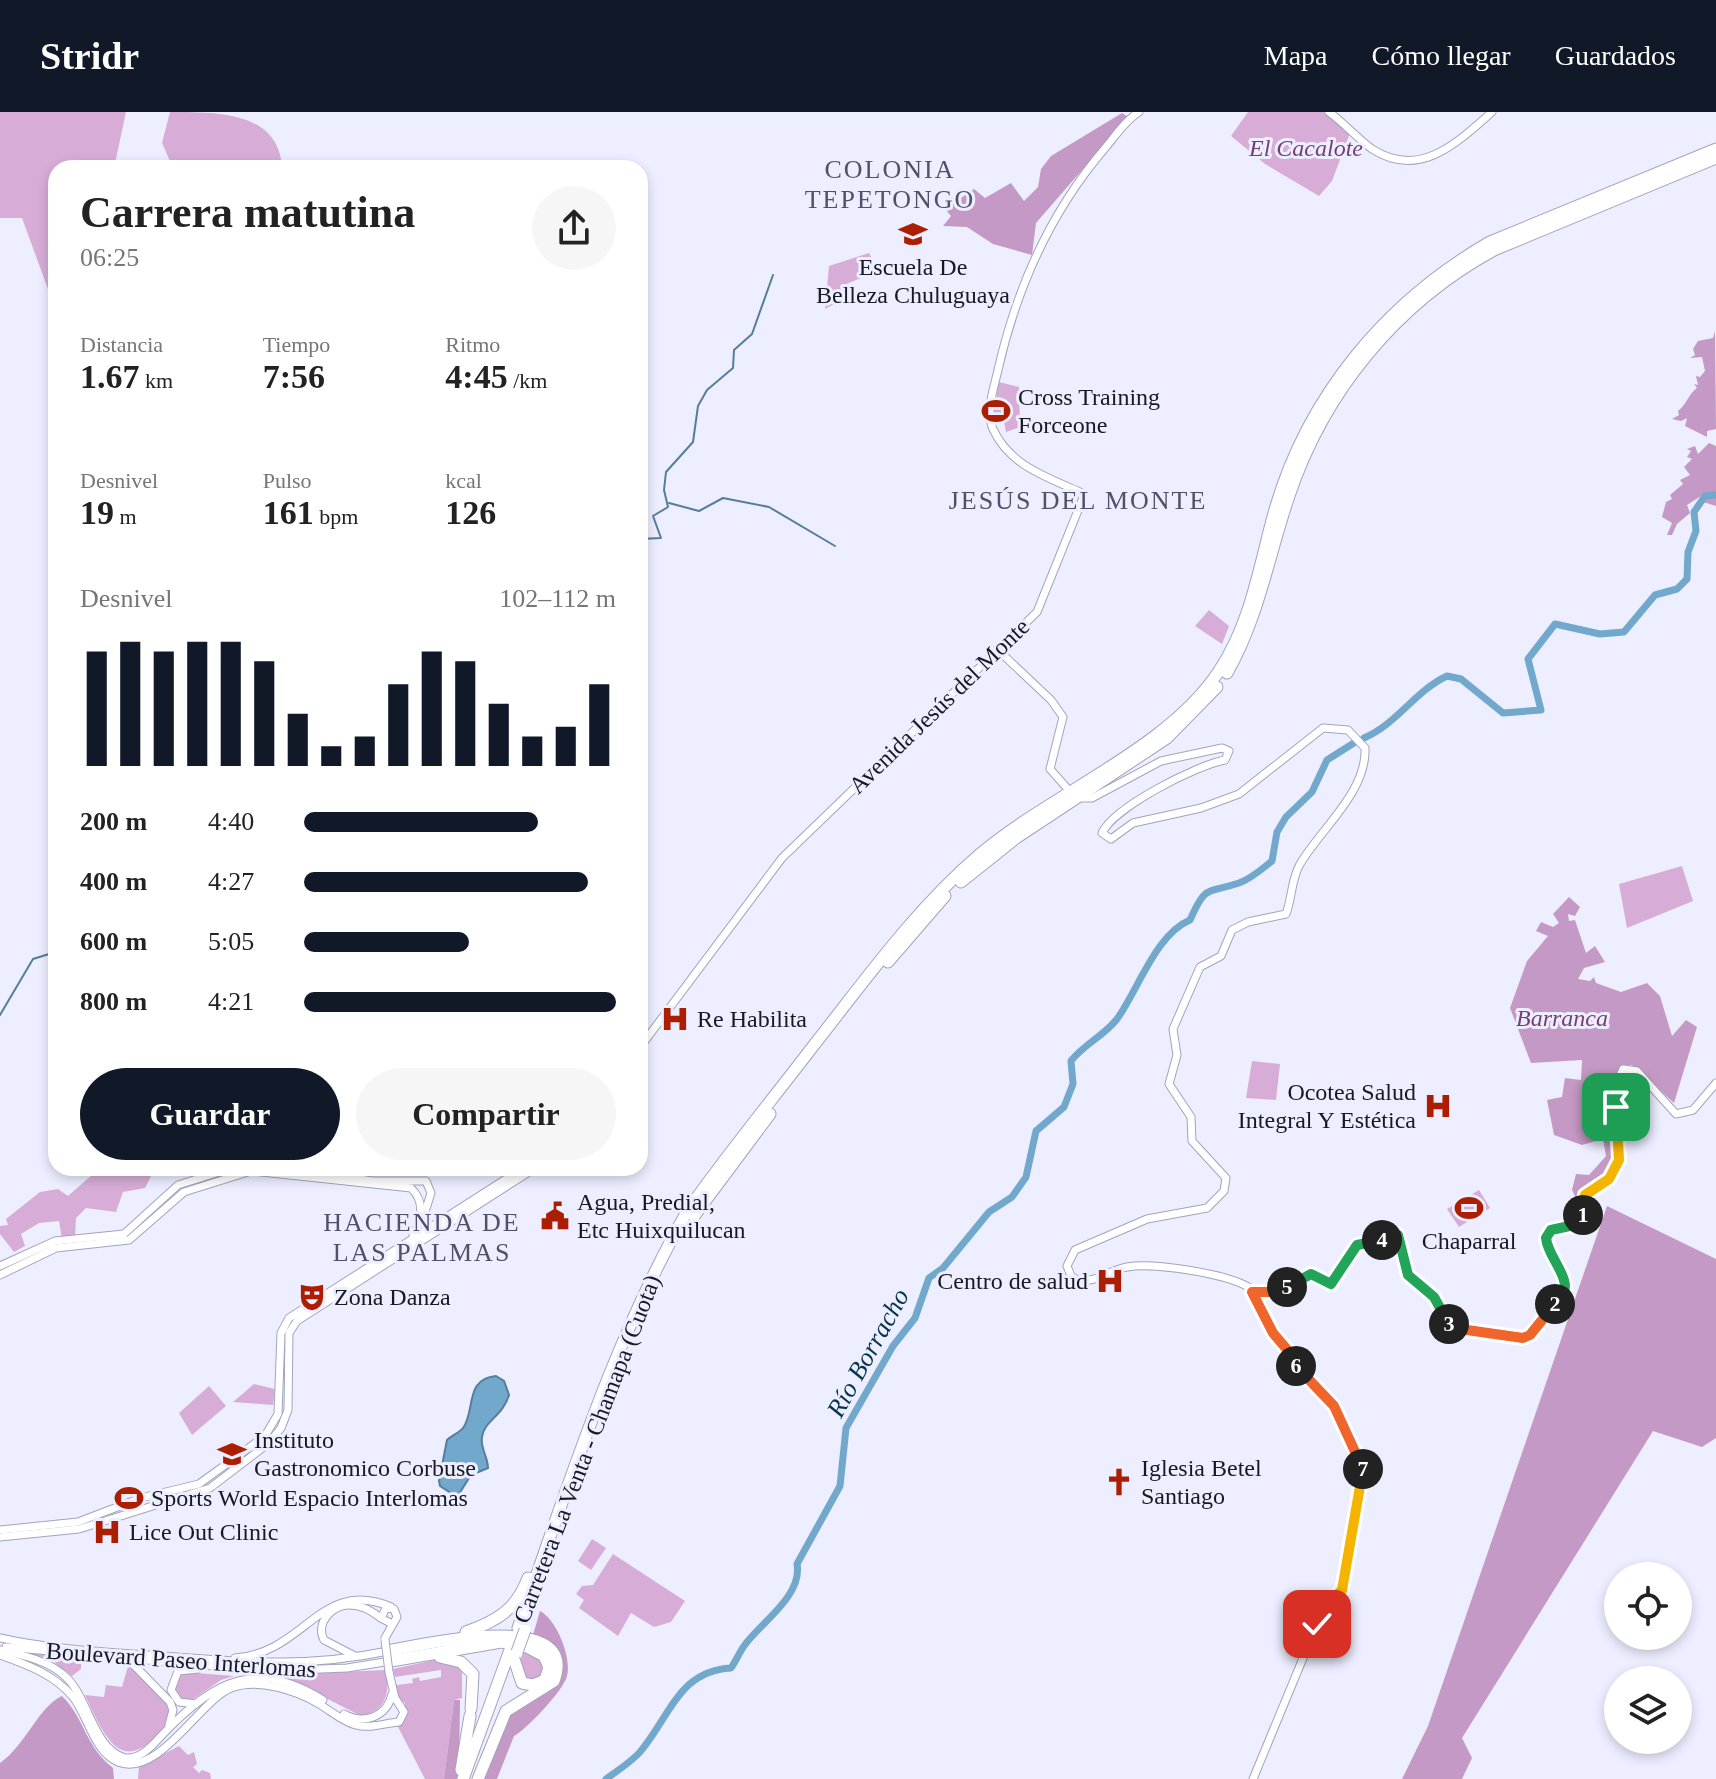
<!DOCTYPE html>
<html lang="es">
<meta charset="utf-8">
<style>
:root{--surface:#fff;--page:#f6f6f6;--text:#222;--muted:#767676;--accent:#111827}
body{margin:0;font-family:"Times New Roman",serif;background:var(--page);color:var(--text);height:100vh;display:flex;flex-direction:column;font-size:30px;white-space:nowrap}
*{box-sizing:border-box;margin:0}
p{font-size:26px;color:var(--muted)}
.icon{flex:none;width:44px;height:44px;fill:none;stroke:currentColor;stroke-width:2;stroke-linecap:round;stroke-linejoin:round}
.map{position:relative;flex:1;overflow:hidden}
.panel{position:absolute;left:48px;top:48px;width:600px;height:1016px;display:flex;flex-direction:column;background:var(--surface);border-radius:24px;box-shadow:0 4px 12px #0003}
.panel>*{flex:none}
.buttons{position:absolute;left:1604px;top:1450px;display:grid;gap:16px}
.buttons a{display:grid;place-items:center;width:88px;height:88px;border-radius:50%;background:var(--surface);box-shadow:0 4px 12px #0003;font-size:40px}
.pin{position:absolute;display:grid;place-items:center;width:68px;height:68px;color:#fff;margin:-34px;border-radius:16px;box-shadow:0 4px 12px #0006}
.km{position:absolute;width:40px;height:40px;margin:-20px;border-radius:50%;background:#222;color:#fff;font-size:22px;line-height:40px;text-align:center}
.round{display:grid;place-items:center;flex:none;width:84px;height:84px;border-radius:42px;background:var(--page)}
.overview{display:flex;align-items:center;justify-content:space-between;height:136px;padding:0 32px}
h1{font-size:44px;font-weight:700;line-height:60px}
.figures{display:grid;grid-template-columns:repeat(3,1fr);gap:12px;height:136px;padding:8px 32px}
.figures div{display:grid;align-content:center}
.figures b{font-size:34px;font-weight:700}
.figures small{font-size:22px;font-weight:400}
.figures p{font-size:22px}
.chart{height:224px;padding:16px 32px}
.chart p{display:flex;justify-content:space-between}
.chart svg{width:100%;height:144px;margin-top:8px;stroke:var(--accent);stroke-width:6}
.button{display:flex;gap:16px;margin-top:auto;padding:16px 32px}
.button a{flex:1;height:92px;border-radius:48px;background:var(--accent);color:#fff;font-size:32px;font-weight:700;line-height:92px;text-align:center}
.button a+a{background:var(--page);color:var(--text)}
ul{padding:0 32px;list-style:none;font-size:26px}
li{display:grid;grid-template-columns:128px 96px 1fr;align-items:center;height:60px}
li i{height:20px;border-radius:10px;background:var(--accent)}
header{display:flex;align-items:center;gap:48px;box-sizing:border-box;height:112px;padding:0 40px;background:var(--accent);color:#fff}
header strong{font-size:38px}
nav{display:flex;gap:44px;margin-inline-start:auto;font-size:28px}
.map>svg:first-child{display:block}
</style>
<header>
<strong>Stridr</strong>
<nav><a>Mapa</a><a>Cómo llegar</a><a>Guardados</a></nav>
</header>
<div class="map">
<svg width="1716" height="1667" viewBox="0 0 1716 1667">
<rect width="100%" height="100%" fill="#edeeff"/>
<g fill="#d7add7">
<polygon points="0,0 126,0 114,56 56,56 56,199 22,106 0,106"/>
<path d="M170,0C219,0 279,0 282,56H173L162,31Z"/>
<polygon points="1248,0 1324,0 1350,21 1332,69 1319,84 1265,52 1231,24"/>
<polygon points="869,141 878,159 844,173 847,185 825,197 829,154"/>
<polygon points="999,270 1019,275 1020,315 1006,320 1004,309 993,304"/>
<polygon points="1209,498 1229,514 1222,532 1195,514"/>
<polygon points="1682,754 1693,789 1627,816 1619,772"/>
<polygon points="1252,949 1280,952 1276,988 1246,986"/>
<polygon points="100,1056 135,1056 141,1060 161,1056 151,1064 145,1076 123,1080 116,1100 86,1096 76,1106 75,1126 62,1127 59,1109 39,1111 21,1122 25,1134 14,1140 0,1122 0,1114 8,1113 6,1107 40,1080 58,1077 68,1084"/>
<polygon points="1479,1078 1490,1096 1459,1115 1447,1097"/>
<polygon points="254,1272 275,1277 273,1293 233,1290"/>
<polygon points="209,1274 226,1294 192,1323 179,1301"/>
<polygon points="592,1427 606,1436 591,1458 578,1449"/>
<polygon points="613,1442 685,1489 671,1510 654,1515 631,1501 618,1524 579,1496 584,1488 576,1482 582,1474 593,1473"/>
<polygon points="8,1536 81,1546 81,1557 72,1564 50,1547"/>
<polygon points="524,1537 538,1544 545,1560 537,1569 525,1569 519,1553"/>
<polygon points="439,1547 453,1550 462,1559 462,1586 454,1588 444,1667 425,1667 396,1611 405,1605 405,1591 397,1587 394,1570 397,1573 413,1571 412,1567 419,1565 420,1569 441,1565 441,1558 395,1565 393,1557"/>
<path d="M129,1551L169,1591L170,1609C124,1667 108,1633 85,1583L104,1585L106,1573L122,1575Z"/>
<path d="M386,1558C390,1582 386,1599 361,1604L318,1582L248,1564Z"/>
<polygon points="184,1560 234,1564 221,1568 189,1590 179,1587 173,1576 179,1561"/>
<polygon points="179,1634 188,1643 194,1640 197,1652 193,1655 199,1661 202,1658 210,1661 211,1667 138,1667 139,1655"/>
</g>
<g fill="#c599c5">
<polygon points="1122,1 1128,5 1036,111 1032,143 993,132 967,115 943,114 951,104 945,97 974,77 985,86 1011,71 1024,89 1038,75 1041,57 1051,44"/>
<path d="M1715,219L1716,317L1707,319V325L1685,314L1687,306L1681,309L1672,307L1679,303L1678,299C1687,292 1689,281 1697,276L1694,272L1698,273L1696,264L1700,265L1705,259L1702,245L1690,246L1695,243L1693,237L1698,229L1713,226Z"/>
<polygon points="1709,331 1716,334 1716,394 1703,390 1701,384 1687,393 1690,401 1677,412 1672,423 1667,423 1672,411 1662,405 1666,390 1672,387 1670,383 1683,372 1680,368 1690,363 1684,355 1692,347 1687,345 1691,339 1687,337 1695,334 1698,342"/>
<polygon points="1569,785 1580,795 1575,804 1568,802 1569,809 1575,808 1586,841 1595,834 1605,850 1584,856 1578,867 1590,869 1594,865 1596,871 1621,880 1647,871 1660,884 1672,924 1686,908 1697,915 1674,991 1632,953 1621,955 1617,961 1614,1054 1585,1077 1579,1092 1572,1078 1576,1062 1589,1063 1606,1044 1603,1027 1582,1033 1554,1023 1547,988 1562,985 1565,966 1581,968 1582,948 1531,951 1510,896 1527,849 1548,824 1536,819 1541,810 1553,815 1559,811 1553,802"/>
<polygon points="1607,1094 1716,1147 1716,1326 1702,1335 1653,1319 1462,1626 1472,1646 1462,1667 1402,1667 1428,1614"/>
<path d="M540,1499C556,1507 572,1545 567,1564C564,1578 526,1618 514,1624L497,1667H483C491,1647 498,1613 513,1598C530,1582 552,1588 562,1563C565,1541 554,1530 533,1523Z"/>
<path d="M62,1584C85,1607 85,1634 113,1656L114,1667H0V1651C25,1634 39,1594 62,1584Z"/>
<polygon points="454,1588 460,1588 459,1659 457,1667 444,1667"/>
</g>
<path fill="#71a8cc" stroke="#567d99" stroke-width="2" d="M496,1264L504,1269L509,1283C503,1304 484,1309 482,1325C480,1336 488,1345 488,1356L471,1363L457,1385L440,1374L439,1369L447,1328C452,1323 459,1321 463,1316C476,1298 464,1267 496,1264Z"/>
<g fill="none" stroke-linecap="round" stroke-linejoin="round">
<g stroke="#567d99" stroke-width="2">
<polyline points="669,391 699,399 723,386 769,395 835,434"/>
<polyline points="640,427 661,426 653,404 668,395 664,378 666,360 693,330 698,294 707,278 733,256 734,238 752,222 773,163"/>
<polyline points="0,903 33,847 49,842 56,847"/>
</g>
<g stroke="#71a8cc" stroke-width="7">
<path d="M1364,626C1397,612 1415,579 1447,564L1461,567L1503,601L1541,598L1528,547L1555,512L1600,522L1624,520L1655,483L1677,477L1687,467L1688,440L1696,419L1694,400L1705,384L1716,383"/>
<path d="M606,1667C617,1659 631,1650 640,1640C670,1605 678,1559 731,1556C736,1549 739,1541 744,1534C759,1512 803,1484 797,1452L840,1374L846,1316L893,1234L915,1206L929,1166L943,1156L989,1100L1012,1085L1026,1065L1036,1019L1064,995L1073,972L1071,949C1084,932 1104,924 1117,907C1138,878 1156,822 1190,808C1206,772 1206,782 1239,771C1251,767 1262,757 1272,749L1277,720L1286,705L1312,680L1327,648L1357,629"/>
</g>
<defs>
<g id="secondary">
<path d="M1329,0C1344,11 1357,26 1372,37C1420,68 1458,30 1492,0"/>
<polyline points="997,537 1051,588 1063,605 1050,657 1066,675"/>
<path d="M1079,686H1092L1161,649L1222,636L1229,639L1225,648C1197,653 1114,695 1102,721L1111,727L1133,711L1201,696L1239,682L1323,616L1348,618L1365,636C1367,681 1319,718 1299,754C1291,770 1292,786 1286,802L1248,810L1232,818L1221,844L1200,855L1173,917L1177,943L1169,972L1191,1005L1192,1029L1226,1066L1224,1079L1207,1096L1147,1107L1075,1138L1067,1154L1071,1164L1079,1169C1097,1170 1110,1158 1127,1155C1154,1150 1228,1162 1250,1176L1273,1221L1296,1248V1254L1334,1294L1363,1356L1341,1480L1325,1493L1253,1667"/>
<path d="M640,943L644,930L782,746L1037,500L1083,386L1080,380C1047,365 1010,354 993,317C985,299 994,276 998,258C1017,174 1050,100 1106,35C1116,23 1126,8 1139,0"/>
<polyline points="291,1056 372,1069 426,1069 431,1081 424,1103"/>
<polyline points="0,1154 55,1129 124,1122 178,1073 232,1056"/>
<path d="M0,1163L56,1136L129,1128L184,1080L251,1059L411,1076C426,1090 421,1108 413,1124"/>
<path d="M1252,1180H1273L1311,1162L1331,1172L1357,1133H1368L1397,1123L1408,1163L1434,1185L1453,1215L1523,1226L1530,1223L1565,1181C1567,1159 1543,1142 1547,1121L1579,1112L1585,1083C1594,1073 1608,1071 1615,1059C1631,1028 1606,989 1623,957L1637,959L1676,1002L1693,998L1716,971"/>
<polyline points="0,1418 78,1410 141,1386 199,1372 265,1324 278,1302 281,1221 289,1206 523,1056"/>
<polyline points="0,1425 79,1417 210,1376 269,1331 281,1316 288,1298 289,1221 297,1209 535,1056"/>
<path d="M0,1526C54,1538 109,1540 164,1544C246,1550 306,1556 388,1539"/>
<polyline points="385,1526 397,1505 394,1497 386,1496 381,1506 392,1512"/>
<polyline points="6,1535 268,1559 347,1556 391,1549"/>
<path d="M0,1538C23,1543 51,1549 68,1567C89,1589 94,1637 125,1646C143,1647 153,1632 165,1620C214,1569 257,1546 323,1588"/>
<path d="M0,1543C26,1552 55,1563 73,1585C88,1604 94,1640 118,1650C159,1666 199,1589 231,1576C258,1566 296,1578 319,1592C331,1599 343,1610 356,1613C369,1617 385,1611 399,1610L404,1600L395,1586L389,1560"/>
<path d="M355,1544L324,1528C315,1511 332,1493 350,1493C362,1493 372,1499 381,1506"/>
<path d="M235,1546C306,1541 320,1465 391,1495"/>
<polyline points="129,1548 170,1590 173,1598 169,1613"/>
<polyline points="196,1592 179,1590 171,1578 178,1559 198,1557"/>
<path d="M344,1602C364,1613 387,1605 392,1582"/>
</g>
<g id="motorway">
<path d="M1227,561C1259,505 1268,445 1289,384C1324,279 1397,191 1494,138L1716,46"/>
<polyline points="961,770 1016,726 1167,626 1217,575"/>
<polyline points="888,850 945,784"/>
<polyline points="694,1104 770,1002"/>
<path d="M518,1516C568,1376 613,1228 688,1098C728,1041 772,988 814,933C866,867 915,798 979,743C1050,682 1168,637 1219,559C1251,511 1259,455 1274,401C1307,284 1386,190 1490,130L1716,37"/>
<path d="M466,1520C497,1509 516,1498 528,1466"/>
<path d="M388,1539C418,1533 581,1495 554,1569L506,1599L478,1667"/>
<polyline points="440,1545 461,1550 473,1562 471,1597"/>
<polyline points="391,1549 501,1530 527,1535 544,1544 549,1555 545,1568 533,1573 522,1571 514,1547"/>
<polyline points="461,1658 470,1604"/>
<polyline points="463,1667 510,1538"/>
</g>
</defs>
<use href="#secondary" stroke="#a2a4bd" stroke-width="9"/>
<use href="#motorway" stroke="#a2a4bd" stroke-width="13"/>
<use href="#secondary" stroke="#fff" stroke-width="7"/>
<use href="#motorway" stroke="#fff" stroke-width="11"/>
<defs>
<polyline id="secondary-bridge" points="385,1528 389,1560"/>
<polyline id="motorway-bridge" points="517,1540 525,1518"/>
</defs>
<use href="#secondary-bridge" stroke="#a2a4bd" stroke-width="9" stroke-linecap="butt"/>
<use href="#motorway-bridge" stroke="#a2a4bd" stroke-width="13" stroke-linecap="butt"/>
<use href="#secondary-bridge" stroke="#fff" stroke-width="7"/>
<use href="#motorway-bridge" stroke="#fff" stroke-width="11"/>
</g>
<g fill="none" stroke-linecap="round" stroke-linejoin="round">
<defs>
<polyline id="split-1" points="1583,1103 1585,1083 1609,1067 1619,1048 1616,995"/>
<path id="split-2" d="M1555,1192C1581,1172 1548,1149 1546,1126L1551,1118L1579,1112L1583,1103"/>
<polyline id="split-3" points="1449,1212 1460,1217 1523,1226 1530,1223 1555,1192"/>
<polyline id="split-4" points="1382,1128 1398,1123 1408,1163 1434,1185 1449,1212"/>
<polyline id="split-5" points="1287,1175 1311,1162 1331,1172 1357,1133 1382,1128"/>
<polyline id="split-6" points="1287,1175 1273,1180 1252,1180 1273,1221 1296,1248 1296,1254"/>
<polyline id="split-7" points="1296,1254 1334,1294 1363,1357"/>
<polyline id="split-8" points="1342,1478 1363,1357"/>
<polyline id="split-9" points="1317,1512 1325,1493 1342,1478"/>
</defs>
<use href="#split-1" stroke="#fff" stroke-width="16"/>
<use href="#split-2" stroke="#fff" stroke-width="16"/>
<use href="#split-3" stroke="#fff" stroke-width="16"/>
<use href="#split-4" stroke="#fff" stroke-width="16"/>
<use href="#split-5" stroke="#fff" stroke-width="16"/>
<use href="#split-6" stroke="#fff" stroke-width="16"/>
<use href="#split-7" stroke="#fff" stroke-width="16"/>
<use href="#split-8" stroke="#fff" stroke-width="16"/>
<use href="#split-9" stroke="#fff" stroke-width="16"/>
<use href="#split-1" stroke="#f5b400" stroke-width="10"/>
<use href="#split-2" stroke="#22a559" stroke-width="10"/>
<use href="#split-3" stroke="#f0652b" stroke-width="10"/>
<use href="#split-4" stroke="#22a559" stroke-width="10"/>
<use href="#split-5" stroke="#22a559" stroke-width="10"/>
<use href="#split-6" stroke="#f0652b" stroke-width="10"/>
<use href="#split-7" stroke="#f0652b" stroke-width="10"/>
<use href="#split-8" stroke="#f5b400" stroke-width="10"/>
<use href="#split-9" stroke="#f5b400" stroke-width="10"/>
</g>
<defs>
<symbol id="university-bare" viewBox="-9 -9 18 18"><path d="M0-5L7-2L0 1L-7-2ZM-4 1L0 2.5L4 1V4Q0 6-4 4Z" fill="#ac1e01" stroke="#edeeff" stroke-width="2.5" paint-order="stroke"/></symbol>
<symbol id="stadium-bare" viewBox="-9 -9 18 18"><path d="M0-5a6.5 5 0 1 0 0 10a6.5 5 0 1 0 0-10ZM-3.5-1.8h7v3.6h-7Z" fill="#ac1e01" stroke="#edeeff" stroke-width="2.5" paint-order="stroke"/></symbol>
<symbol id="hospital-bare" viewBox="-9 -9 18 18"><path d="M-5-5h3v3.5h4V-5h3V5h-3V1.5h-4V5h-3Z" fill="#ac1e01" stroke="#edeeff" stroke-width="2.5" paint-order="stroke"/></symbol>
<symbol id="civic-bare" viewBox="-9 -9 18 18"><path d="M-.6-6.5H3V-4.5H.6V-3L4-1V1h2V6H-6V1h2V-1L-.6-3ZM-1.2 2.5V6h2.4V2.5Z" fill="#ac1e01" stroke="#edeeff" stroke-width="2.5" paint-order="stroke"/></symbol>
<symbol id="theatre-bare" viewBox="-9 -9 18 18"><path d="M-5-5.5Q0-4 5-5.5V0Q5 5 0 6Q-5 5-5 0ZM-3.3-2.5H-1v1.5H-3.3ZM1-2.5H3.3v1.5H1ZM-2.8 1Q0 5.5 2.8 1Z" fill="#ac1e01" stroke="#edeeff" stroke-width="2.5" paint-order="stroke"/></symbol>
<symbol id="church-bare" viewBox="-9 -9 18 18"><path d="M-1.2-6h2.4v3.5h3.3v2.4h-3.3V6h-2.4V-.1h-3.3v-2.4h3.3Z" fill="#ac1e01" stroke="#edeeff" stroke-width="2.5" paint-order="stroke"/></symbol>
</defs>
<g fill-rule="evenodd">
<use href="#university-bare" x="893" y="102" width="40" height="40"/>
<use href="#stadium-bare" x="976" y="279" width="40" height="40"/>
<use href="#hospital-bare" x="655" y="887" width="40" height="40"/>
<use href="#hospital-bare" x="1418" y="974" width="40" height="40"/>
<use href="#stadium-bare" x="1449" y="1076" width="40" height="40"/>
<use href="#civic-bare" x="535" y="1084" width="40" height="40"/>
<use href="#hospital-bare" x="1090" y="1149" width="40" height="40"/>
<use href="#theatre-bare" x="292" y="1165" width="40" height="40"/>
<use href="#university-bare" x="212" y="1322" width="40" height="40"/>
<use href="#church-bare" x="1099" y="1350" width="40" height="40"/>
<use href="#stadium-bare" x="109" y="1366" width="40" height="40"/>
<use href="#hospital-bare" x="87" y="1400" width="40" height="40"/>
</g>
<g text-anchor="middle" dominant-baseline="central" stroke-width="6" stroke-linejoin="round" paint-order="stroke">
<g font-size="24" font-style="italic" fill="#753e76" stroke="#edeeff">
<text x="1306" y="36">El Cacalote</text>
<text x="1562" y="906">Barranca</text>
</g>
<g font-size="24" fill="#181922" stroke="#edeeff" text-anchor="start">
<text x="913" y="155" text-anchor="middle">Escuela De<tspan x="913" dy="28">Belleza Chuluguaya</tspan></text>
<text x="1018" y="285">Cross Training<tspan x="1018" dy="28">Forceone</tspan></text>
<text x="697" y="907">Re Habilita</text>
<text x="1416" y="980" text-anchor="end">Ocotea Salud<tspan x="1416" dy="28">Integral Y Estética</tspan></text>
<text x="577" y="1090">Agua, Predial,<tspan x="577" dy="28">Etc Huixquilucan</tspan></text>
<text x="1469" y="1129" text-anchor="middle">Chaparral</text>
<text x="1088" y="1169" text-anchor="end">Centro de salud</text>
<text x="334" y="1185">Zona Danza</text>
<text x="254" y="1328">Instituto<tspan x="254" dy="28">Gastronomico Corbuse</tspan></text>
<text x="1141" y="1356">Iglesia Betel<tspan x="1141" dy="28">Santiago</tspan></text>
<text x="151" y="1386">Sports World Espacio Interlomas</text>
<text x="129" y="1420">Lice Out Clinic</text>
</g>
<g font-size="24" fill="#181922" stroke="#edeeff">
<text transform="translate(939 594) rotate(-44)">Avenida Jesús del Monte</text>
<text transform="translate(587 1337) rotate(-69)">Carretera La Venta - Chamapa (Cuota)</text>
<text transform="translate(181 1548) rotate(4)">Boulevard Paseo Interlomas</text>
</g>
<g font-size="26" letter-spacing="2" fill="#505168" stroke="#edeeff">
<text x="890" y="57">COLONIA<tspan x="890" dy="30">TEPETONGO</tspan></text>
<text x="1078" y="388">JESÚS DEL MONTE</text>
<text x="422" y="1110">HACIENDA DE<tspan x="422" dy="30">LAS PALMAS</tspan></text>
</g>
<g font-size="26" font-style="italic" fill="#05344d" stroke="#edeeff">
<text transform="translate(868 1241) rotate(-61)">Río Borracho</text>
</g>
</g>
</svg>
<div class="buttons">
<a><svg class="icon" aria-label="locate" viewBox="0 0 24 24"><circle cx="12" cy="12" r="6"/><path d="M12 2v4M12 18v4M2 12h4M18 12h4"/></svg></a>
<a><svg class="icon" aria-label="layers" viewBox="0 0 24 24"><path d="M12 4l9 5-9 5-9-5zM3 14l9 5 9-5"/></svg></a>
</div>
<div class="pin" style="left:1616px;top:995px;background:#1e9e55"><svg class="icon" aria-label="arrive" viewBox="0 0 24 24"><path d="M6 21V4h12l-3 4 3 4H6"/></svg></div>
<div class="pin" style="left:1317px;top:1512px;background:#d93025"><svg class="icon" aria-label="check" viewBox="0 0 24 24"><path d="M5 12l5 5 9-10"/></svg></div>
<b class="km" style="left:1583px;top:1103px">1</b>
<b class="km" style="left:1555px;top:1192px">2</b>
<b class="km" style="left:1449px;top:1212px">3</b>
<b class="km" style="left:1382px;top:1128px">4</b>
<b class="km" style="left:1287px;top:1175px">5</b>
<b class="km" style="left:1296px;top:1254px">6</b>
<b class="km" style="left:1363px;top:1357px">7</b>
<section class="panel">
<div class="overview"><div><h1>Carrera matutina</h1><p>06:25</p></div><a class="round"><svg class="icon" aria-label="share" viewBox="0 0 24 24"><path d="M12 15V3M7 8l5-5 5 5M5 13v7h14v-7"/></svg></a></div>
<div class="figures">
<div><p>Distancia</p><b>1.67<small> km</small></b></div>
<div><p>Tiempo</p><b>7:56</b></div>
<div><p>Ritmo</p><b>4:45<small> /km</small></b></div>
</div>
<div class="figures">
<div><p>Desnivel</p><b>19<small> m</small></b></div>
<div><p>Pulso</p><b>161<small> bpm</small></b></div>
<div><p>kcal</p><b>126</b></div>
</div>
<div class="chart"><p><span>Desnivel</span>102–112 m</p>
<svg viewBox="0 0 160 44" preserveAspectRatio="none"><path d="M5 44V9M15 44V6M25 44V9M35 44V6M45 44V6M55 44V12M65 44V28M75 44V38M85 44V35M95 44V19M105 44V9M115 44V12M125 44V25M135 44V35M145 44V32M155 44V19"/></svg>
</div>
<ul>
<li><b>200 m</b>4:40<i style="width:75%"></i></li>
<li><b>400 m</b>4:27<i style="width:91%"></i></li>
<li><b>600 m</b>5:05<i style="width:53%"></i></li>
<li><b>800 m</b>4:21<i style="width:100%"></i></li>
</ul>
<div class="button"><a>Guardar</a><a>Compartir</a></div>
</section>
</div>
